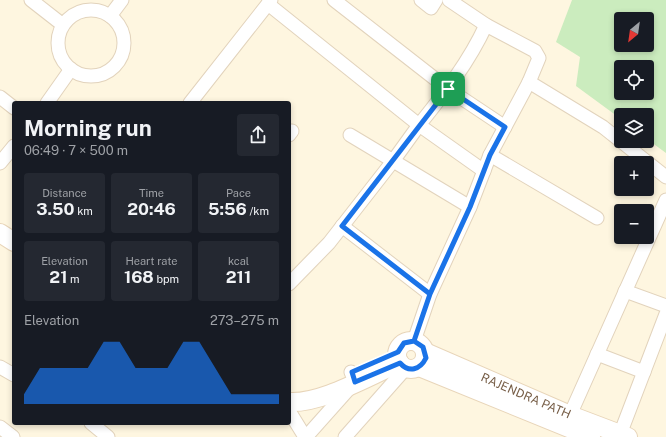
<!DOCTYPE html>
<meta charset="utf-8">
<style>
:root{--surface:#171b24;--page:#242831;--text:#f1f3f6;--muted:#9ea1a6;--accent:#1a73e8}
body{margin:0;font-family:"Public Sans",sans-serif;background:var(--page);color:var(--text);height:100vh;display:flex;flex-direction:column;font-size:15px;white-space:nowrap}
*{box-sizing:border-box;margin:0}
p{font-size:13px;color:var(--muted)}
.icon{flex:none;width:22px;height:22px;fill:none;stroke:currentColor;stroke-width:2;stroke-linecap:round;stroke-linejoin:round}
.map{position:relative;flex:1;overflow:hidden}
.sheet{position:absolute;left:12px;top:101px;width:279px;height:324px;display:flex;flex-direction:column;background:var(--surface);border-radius:4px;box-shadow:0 2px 6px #0003}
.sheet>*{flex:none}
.needle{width:26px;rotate:209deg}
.controls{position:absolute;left:614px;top:12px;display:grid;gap:8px}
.controls a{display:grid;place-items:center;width:40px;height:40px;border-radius:4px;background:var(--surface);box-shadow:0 2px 6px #0003;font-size:20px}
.pin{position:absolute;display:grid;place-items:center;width:34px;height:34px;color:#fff;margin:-17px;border-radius:8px;box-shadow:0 2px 6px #0006}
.round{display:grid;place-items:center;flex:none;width:42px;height:42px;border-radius:4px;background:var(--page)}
.headline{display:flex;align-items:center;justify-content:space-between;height:68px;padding:0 12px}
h1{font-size:22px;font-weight:700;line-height:30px}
.metrics{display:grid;grid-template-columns:repeat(3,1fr);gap:6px;height:68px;padding:4px 12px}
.metrics div{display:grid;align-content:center;border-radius:4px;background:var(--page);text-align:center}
.metrics b{font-size:17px;font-weight:700}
.metrics small{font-size:11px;font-weight:400}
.metrics p{font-size:11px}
.chart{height:112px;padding:8px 12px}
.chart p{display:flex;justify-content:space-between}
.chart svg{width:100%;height:72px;margin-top:4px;fill:var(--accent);opacity:.7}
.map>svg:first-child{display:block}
</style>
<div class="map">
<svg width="666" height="437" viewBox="0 0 666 437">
<rect width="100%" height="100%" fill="#fef6e0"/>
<path fill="#cbecbe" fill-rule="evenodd" d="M572,0H666V153L647,139V115H621V119L576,86L580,57L556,42ZM621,19H647V45H621ZM621,67H647V93H621Z"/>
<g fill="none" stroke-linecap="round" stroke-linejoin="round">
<defs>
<g id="minor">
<polyline points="31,0 63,25"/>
<polyline points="334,0 448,89 505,127"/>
<polyline points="421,0 431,8 436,0"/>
<path d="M268,4L419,125C444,94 469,62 486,25"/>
<circle cx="91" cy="43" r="33"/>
<polyline points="110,16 122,0"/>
<polyline points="529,82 603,127 666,177"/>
<polyline points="0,97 14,108"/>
<polyline points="47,103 71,69"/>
<polyline points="190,103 271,0"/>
<polyline points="289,135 292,131"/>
<polyline points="350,135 470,207"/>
<polyline points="490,155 597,218"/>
<polyline points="0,163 14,146"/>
<polyline points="342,226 430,294"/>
<polyline points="289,284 329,243 393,161 419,125 484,171"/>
<polyline points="625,291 666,306"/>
<polyline points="414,341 430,294 470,207 490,155 529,82 539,58 535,51 486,25 449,0"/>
<polyline points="597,354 644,372"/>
<polyline points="0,367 14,375"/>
<polyline points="289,411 305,437"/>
<polyline points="570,415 666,200"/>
<polyline points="91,423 108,437"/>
<polyline points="0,427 13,437"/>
<polyline points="306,437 355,382 351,372"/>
<polyline points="345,437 406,368"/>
<polyline points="619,437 666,314"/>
</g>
<g id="secondary">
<polyline points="0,233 14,242"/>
<circle cx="411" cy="355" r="14"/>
<path id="s1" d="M425,352L570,415L628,437"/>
<polyline points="419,367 591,437"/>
<path d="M289,402C322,404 368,376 400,363"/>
</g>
</defs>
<use href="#minor" stroke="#e2d3bc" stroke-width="15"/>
<use href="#secondary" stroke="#e8d5b9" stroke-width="20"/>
<use href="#minor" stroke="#fff" stroke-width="13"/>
<use href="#secondary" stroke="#fff" stroke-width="18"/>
</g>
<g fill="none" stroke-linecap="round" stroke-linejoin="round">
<defs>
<path id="route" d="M448,89L505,127L490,155L470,207L430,294L414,341L404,343L398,352L352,372L355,382L400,363C409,373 420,370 426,358L423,347L414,341L430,294L342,226L448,89"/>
</defs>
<use href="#route" stroke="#fff" stroke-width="8"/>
<use href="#route" stroke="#1a73e8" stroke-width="5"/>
</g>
<g text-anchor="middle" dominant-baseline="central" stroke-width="3" stroke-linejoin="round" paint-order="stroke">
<g font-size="12" fill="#765d46" stroke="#fff9e8">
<text stroke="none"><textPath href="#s1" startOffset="110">RAJENDRA PATH</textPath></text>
</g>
</g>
</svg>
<div class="controls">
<a><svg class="needle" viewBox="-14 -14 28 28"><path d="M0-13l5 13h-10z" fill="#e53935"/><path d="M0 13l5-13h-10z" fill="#9ea1a6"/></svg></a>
<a><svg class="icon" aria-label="locate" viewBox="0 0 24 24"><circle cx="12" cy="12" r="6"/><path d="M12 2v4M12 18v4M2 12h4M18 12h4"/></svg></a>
<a><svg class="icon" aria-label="layers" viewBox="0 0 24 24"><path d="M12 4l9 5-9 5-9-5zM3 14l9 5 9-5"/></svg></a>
<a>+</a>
<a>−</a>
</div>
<div class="pin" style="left:448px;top:89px;background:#1e9e55"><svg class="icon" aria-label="arrive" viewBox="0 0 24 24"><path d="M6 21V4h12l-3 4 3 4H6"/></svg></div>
<section class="sheet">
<div class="headline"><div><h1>Morning run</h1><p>06:49 · 7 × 500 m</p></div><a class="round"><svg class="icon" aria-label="share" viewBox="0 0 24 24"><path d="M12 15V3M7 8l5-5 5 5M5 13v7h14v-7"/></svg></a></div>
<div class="metrics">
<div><p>Distance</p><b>3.50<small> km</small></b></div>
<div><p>Time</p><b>20:46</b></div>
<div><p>Pace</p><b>5:56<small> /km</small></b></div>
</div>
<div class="metrics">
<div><p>Elevation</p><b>21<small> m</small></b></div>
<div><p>Heart rate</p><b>168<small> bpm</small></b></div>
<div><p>kcal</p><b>211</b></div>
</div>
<div class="chart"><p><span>Elevation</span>273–275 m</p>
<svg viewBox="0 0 160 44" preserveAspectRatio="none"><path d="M0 44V38L10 22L20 22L30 22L40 22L50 6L60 6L70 22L80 22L90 22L100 6L110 6L120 22L130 38L140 38L150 38L160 38V44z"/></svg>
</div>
</section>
</div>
